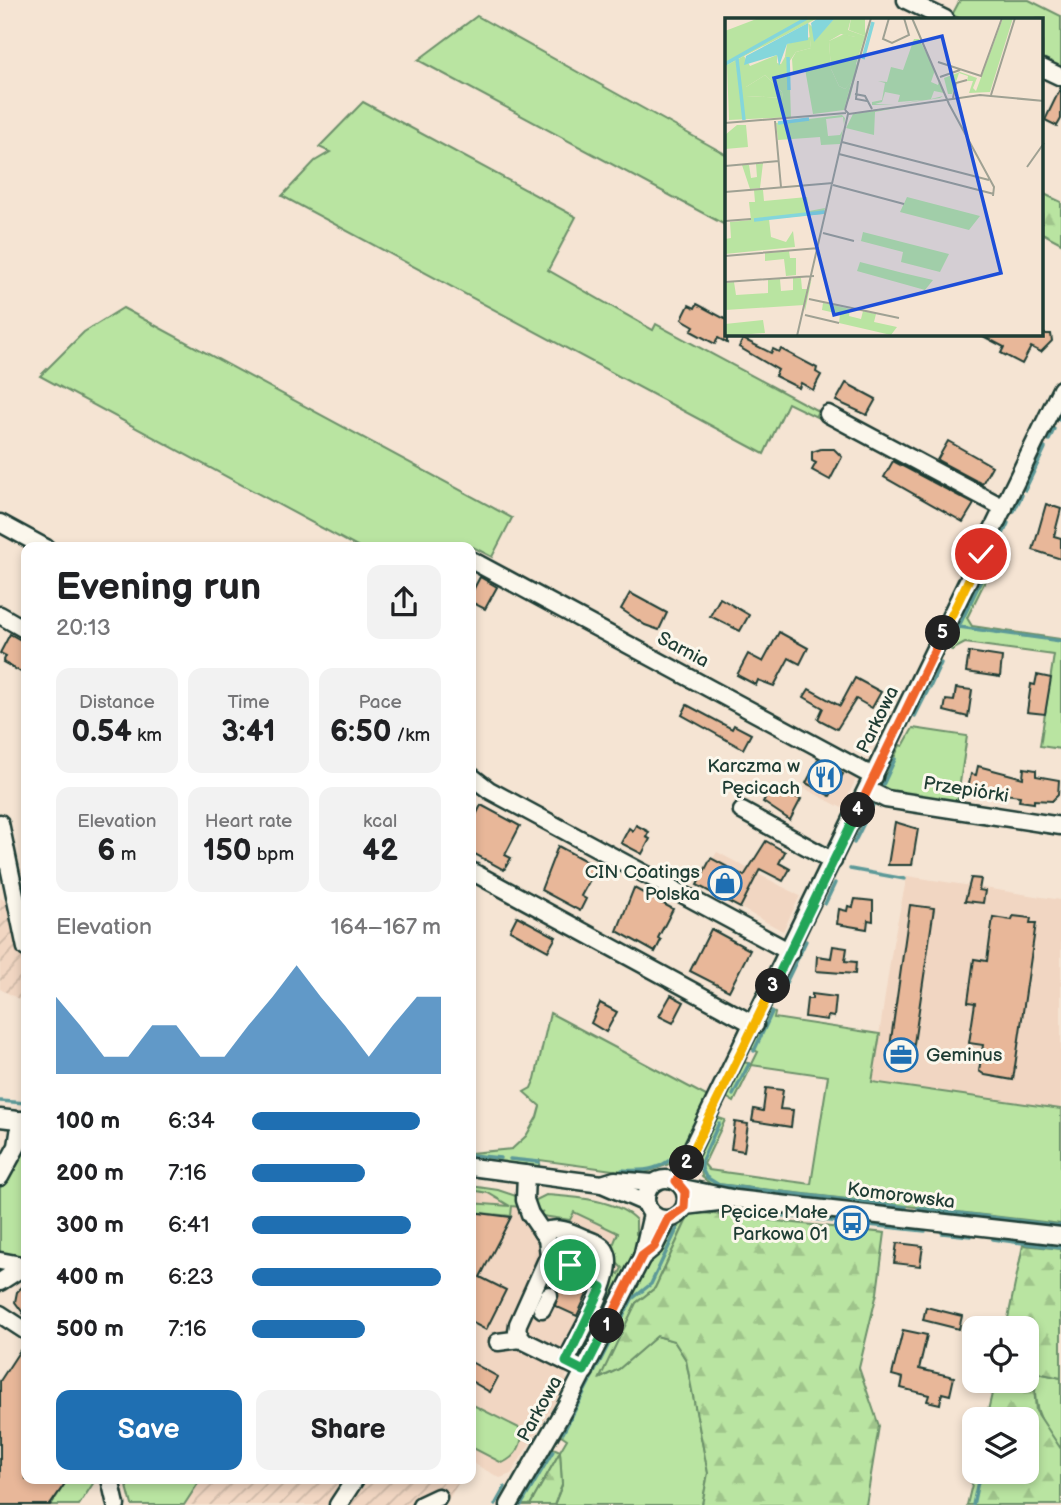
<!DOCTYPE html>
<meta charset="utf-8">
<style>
:root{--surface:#fff;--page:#f2f2f2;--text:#202124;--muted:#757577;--accent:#1f6fb2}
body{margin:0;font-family:"Balsamiq Sans",sans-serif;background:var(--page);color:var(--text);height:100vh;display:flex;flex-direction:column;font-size:26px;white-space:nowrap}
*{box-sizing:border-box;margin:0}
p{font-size:23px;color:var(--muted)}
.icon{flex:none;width:38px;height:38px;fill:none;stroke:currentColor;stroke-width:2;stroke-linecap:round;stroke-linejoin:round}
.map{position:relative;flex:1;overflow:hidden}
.details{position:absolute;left:21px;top:542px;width:455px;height:942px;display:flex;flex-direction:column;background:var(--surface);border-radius:14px;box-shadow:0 4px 10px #0003}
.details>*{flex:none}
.tools{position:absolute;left:962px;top:1316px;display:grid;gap:14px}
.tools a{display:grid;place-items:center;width:77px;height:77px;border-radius:14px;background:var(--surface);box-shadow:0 4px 10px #0003;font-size:35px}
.pin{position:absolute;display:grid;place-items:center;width:60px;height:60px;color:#fff;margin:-30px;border:4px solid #fff;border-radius:50%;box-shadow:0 2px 7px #0007}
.km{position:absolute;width:35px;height:35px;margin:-18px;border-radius:50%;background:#222;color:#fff;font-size:19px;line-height:35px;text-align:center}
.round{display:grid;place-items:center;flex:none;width:74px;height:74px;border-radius:14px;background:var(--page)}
.overview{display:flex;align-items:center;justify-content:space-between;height:119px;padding:0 35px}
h1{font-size:38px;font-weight:600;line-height:52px}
.stats{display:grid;grid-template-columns:repeat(3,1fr);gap:10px;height:119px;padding:7px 35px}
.stats div{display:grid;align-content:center;border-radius:14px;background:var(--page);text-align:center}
.stats b{font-size:30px;font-weight:600}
.stats small{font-size:19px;font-weight:400}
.stats p{font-size:19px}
.chart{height:196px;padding:14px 35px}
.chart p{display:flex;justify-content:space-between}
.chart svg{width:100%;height:126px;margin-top:7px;fill:var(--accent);opacity:.7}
.primary-button{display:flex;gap:14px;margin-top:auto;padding:14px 35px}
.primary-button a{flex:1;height:80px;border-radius:14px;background:var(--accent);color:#fff;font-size:28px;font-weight:600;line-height:80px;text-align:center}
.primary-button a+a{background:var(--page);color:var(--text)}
ul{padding:0 35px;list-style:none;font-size:23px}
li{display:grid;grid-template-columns:112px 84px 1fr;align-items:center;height:52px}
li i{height:18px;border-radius:9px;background:var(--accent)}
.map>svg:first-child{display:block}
</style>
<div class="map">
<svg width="1061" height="1505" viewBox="0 0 1061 1505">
<defs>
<pattern id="industrial-furrows" width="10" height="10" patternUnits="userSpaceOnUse" patternTransform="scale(1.75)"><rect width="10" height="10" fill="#f1d6c2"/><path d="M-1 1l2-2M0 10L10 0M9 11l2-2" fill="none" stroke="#ceb9a7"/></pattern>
<pattern id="forest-firs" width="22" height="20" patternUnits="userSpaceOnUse" patternTransform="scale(1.75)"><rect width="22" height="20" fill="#b9e4a1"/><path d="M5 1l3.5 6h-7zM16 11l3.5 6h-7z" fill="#9fc48b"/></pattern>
</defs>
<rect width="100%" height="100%" fill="#f5e4d3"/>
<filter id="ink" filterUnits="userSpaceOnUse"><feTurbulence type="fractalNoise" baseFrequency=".0143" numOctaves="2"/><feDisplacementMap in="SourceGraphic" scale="14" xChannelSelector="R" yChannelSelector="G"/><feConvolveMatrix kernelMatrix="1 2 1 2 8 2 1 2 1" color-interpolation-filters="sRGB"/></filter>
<g filter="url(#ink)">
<g fill="#f1d6c2">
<polygon points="822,753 859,773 842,808 804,788"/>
<polygon points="717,852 800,896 783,931 697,885"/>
<polygon points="907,876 1061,900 1061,1109 872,1082 893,943"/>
<polygon points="471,1190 488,1192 512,1206 534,1209 535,1198 546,1195 597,1202 631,1215 637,1223 636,1235 641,1237 598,1324 588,1334 565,1378 569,1380 511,1474 500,1478 471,1462"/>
</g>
<g fill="url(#industrial-furrows)">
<polygon points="0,898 13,905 26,968 26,1003 0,989"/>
<polygon points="201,1479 461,1479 445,1505 184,1505"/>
</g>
<g fill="#b9e4a1" stroke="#6c906a" stroke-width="2">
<polygon points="960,0 1029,0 1061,16 1061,68 1042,58 1042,19 961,19 952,15"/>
<polygon points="477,16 727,155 727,226 418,60"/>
<polygon points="363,102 576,217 548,270 653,330 656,324 818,411 816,415 831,424 788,403 764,454 282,196 315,161 330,152 319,147"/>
<polygon points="123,308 512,518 492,557 473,547 471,550 471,548 359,548 40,376 84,332"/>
<polygon points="984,564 992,567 967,618 972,626 1061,639 1061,749 1040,746 1054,655 965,643 952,650 944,646"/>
<polygon points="913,728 967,736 957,803 887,795 880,787 900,745 903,746"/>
<polygon points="768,1010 775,1013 774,1018 880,1034 872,1082 1061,1109 1061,1224 719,1184 717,1190 711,1188 712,1185 702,1177 700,1161 696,1159 716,1117 725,1120 704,1164 709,1170 811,1184 828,1076 752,1065 734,1102 726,1097 743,1062 752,1064 758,1052 750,1048"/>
<polygon points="550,1013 708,1097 675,1162 642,1174 540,1160 539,1166 471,1159 471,1153 512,1149 526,1136 537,1117 540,1106 524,1092 531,1088 535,1079"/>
<polygon points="23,1142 26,1143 26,1258 0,1256 0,1188"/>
<polygon points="471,1186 498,1190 516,1196 520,1207 512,1206 511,1216 471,1212 471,1203 510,1206 488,1193 471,1190"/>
<path d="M546,1195C573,1197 617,1199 636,1220V1234L641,1237L598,1324L590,1330L613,1282V1270L619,1274L622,1268L612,1258L616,1253L611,1250L618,1233L574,1212L570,1220L542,1216L539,1214L543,1211L538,1214L534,1201Z"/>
<polygon points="689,1215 655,1288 636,1303 601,1378 619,1369 657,1336 674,1341 686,1360 708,1473 702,1505 554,1505 562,1485 560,1452 530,1505 517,1505 551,1447 560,1451 567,1439 558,1433 645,1265"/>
<path d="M1038,1373L1061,1378V1449C1041,1427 1029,1402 1038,1373Z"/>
<path d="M471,1404L521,1429C524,1444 516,1457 502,1463L471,1447Z"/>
<polygon points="68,1479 96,1479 79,1505 51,1505"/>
<polygon points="125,1479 201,1479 184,1505 132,1505"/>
</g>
<g fill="url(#forest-firs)" stroke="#6c906a" stroke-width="2">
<polygon points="1042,193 1061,202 1061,243 1042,233"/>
<polygon points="694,1212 885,1233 877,1293 859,1368 879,1426 866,1505 702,1505 708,1473 686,1360 674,1341 657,1336 619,1369 600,1378 636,1303 655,1288 689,1215"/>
<polygon points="1023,1245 1061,1249 1061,1378 1038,1373 1034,1387 1036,1411 1061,1449 1061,1505 967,1505 975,1472 1027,1472 1027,1419 986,1419 995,1381 1027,1381 1027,1328 1006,1328"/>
<polygon points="560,1452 562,1485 554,1505 530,1505"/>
</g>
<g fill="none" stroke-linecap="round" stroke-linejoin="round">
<g stroke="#5c9998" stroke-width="3.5">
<polyline points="1059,420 1061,415"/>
<polyline points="1049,440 1054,429"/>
<polyline points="1025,490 1045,448"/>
<polyline points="1014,511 1022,495"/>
<polyline points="992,558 1008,523"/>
<polyline points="959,627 1061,641"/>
<polyline points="948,649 988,566"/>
<polyline points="930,687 941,663"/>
<polyline points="915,716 928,690"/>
<polyline points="882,787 895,759"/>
<polyline points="854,843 873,805"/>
<polyline points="850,869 905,879"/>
<polyline points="825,904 835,883"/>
<polyline points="781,993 806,941"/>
<polyline points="754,1051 772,1012"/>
<polyline points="733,1095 749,1064"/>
<polyline points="0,1101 26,1103"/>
<polyline points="471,1155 500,1158"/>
<polyline points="510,1159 539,1162"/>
<polyline points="702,1169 706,1177 719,1185 906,1207"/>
<path d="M622,1170C644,1172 665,1170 679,1150"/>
<polyline points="702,1170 702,1160 719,1123"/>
<polyline points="918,1208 1061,1226"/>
<polyline points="766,1214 925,1231"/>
<polyline points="942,1233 971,1236"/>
<polyline points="993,1239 1061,1248"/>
<polyline points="992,1419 994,1412"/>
<polyline points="563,1433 632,1299 651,1284 677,1229"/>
<polyline points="495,1505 505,1487"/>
<polyline points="521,1505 553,1451"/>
<polyline points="973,1505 980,1472"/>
</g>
</g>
<g fill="#e8b799" stroke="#1f3d34" stroke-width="2">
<polygon points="1061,87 1061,119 1057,126 1045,120"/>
<polygon points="697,304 727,320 727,343 718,338 715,344 691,331 694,326 682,319 689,305 695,308"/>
<polygon points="979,334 1051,334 1052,341 1041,352 1031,347 1022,364 1001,353 1004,347"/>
<polygon points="743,339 771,353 773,349 779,352 781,349 817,368 816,372 821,375 813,390 801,383 799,388 775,376 778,370 739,347"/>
<polygon points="846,383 876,399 867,415 836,401"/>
<polygon points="948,441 992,466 982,484 937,460"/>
<polygon points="821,449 834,449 842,457 830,480 812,470 816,463 812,461 812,452"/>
<polygon points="893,461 974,504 963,522 884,477"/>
<polygon points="1046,504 1061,509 1054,536 1061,538 1061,559 1033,550"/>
<polygon points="480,577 497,587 485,609 471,602 471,594"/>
<polygon points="630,593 667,613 659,630 645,625 621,609"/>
<polygon points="720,598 749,615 740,631 710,616"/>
<polygon points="779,632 808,648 800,664 789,658 774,686 758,680 756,685 737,675 748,654 763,662"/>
<polygon points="10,634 26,643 26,662 21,672 3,662 6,656 0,653"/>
<polygon points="969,652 1002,657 1000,677 966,672"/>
<polygon points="1037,675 1051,678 1045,714 1027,712 1031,684 1035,685"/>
<polygon points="855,678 881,692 872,708 856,699 837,729 818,719 823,708 804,697 809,689 840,706"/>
<polygon points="956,688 972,690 968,717 944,711 946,700 954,701"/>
<polygon points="687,705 732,729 734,725 751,734 743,749 682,715"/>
<polygon points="818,760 843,774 830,796 806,783"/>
<polygon points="978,766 1023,778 1024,768 1036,770 1036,776 1059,780 1058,795 1052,801 1034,800 1034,803 1019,801 1020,796 968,789 971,774 976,775"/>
<polygon points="771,787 801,799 790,820 763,802"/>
<polygon points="481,805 520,826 505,855 511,858 504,870 471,852 471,825"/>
<polygon points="895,822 918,829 912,865 888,865"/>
<polygon points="636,825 649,832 646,837 650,839 642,854 621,843 629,828 633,831"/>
<polygon points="766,841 785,852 779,863 790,869 783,881 760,869 740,908 697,885 711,858 744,876"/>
<polygon points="558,846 597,867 581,896 586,899 580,911 541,890"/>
<polygon points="971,878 981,879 979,890 985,891 983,903 965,901"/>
<polygon points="634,888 673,909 658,938 661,940 655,952 617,931"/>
<polygon points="855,899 873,901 873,921 868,920 867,929 837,924 839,909 847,911 848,906 853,907"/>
<polygon points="910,905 934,908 911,1064 888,1061"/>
<polygon points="517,916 556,937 548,951 510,930"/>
<polygon points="1013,916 1031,918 1030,923 1036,923 1013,1080 985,1075 979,1071 983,1045 969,1043 975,1003 968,1002 974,959 987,961 993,917 1012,920"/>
<polygon points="711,929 750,950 729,991 690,971"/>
<polygon points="833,946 847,948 845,961 856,962 855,974 816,971 817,956 831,958"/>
<polygon points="812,994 836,997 834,1017 828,1016 827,1020 805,1017 807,999 812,999"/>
<polygon points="671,995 684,1002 673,1023 659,1016"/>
<polygon points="600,1003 617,1012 606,1032 591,1023"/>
<polygon points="766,1088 783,1090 780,1109 793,1110 791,1127 752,1121 754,1109 763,1111"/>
<polygon points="735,1122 748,1124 744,1151 731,1149"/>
<polygon points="471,1212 511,1217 480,1277 506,1290 486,1330 471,1322"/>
<polygon points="558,1240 596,1256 596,1272 559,1254"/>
<polygon points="897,1243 923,1246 920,1266 894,1263"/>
<polygon points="553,1274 588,1292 577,1316 555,1306 558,1290 548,1285"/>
<polygon points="26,1283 26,1317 15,1302 17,1292"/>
<polygon points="926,1307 962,1316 959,1329 923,1320"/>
<polygon points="903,1330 927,1335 919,1369 954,1377 950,1395 942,1393 940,1404 927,1401 929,1395 901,1388 903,1378 892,1375"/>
<polygon points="26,1341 26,1479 68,1479 50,1505 0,1505 0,1381"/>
<polygon points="471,1362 498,1377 490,1392 471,1381"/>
</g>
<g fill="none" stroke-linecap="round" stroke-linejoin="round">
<g stroke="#cac3b3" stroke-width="16" stroke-dasharray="16 8" stroke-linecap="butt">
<polyline points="557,1241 558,1259"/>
<polyline points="569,1242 570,1265"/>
<polyline points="585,1250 585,1272"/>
<polyline points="598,1275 599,1257"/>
<polyline points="549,1295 559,1275"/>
</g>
<defs>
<g id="minor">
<polyline points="906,0 945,19"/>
<polyline points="1042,68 1061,77"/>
<polyline points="828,414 1004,508"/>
<polyline points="0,523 46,548"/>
<polyline points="473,561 874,777"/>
<polyline points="0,615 26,630"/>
<polyline points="471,776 489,790 790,952"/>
<polyline points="868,790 886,799 1061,826"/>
<polyline points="742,811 833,861"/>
<polyline points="0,823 26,948"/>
<polyline points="471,871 755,1025"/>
<polyline points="0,1118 26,1121"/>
<polyline points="471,1167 602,1184 646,1203"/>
<polyline points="526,1174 525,1200 530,1214 547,1239 549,1255 518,1324 517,1332 524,1341 585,1371"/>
<polyline points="0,1177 17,1146 21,1120"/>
<circle cx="666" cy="1199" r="20"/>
<polyline points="676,1181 1061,389"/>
<polyline points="602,1184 615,1180 652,1183"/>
<polyline points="683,1188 736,1199 1061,1236"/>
<polyline points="685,1206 727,1201"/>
<path d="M542,1232C559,1226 569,1231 584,1238C591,1241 603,1244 606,1252C618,1274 576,1339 566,1362"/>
<polyline points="642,1257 654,1247 668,1219"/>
<polyline points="548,1260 602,1287"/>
<polyline points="0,1261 26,1266"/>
<polyline points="0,1282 25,1266"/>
<polyline points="542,1309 549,1295"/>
<polyline points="0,1314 26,1331"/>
<polyline points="498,1342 521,1339"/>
<polyline points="110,1479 116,1505"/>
<polyline points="338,1505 355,1479"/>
<polyline points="421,1505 438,1497"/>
<polyline points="509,1505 567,1404 642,1257 652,1214"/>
</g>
</defs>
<use href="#minor" stroke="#1f3d34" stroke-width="21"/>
<use href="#minor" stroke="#fbf7ec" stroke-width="16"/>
</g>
</g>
<g fill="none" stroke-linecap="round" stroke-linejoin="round" filter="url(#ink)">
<defs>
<polyline id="split-1" points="570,1265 571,1271 602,1287 566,1362 584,1371 607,1326"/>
<polyline id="split-2" points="607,1326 642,1256 654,1247 668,1219 684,1208 685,1192 676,1181 687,1163"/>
<polyline id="split-3" points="687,1163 773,986"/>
<polyline id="split-4" points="773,986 858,810"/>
<polyline id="split-5" points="858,810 943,633"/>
<polyline id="split-6" points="943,633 981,554"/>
</defs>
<use href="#split-1" stroke="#fff" stroke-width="14"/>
<use href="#split-2" stroke="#fff" stroke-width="14"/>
<use href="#split-3" stroke="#fff" stroke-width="14"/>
<use href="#split-4" stroke="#fff" stroke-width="14"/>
<use href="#split-5" stroke="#fff" stroke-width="14"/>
<use href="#split-6" stroke="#fff" stroke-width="14"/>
<use href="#split-1" stroke="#22a559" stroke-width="9"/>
<use href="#split-2" stroke="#f0652b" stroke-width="9"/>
<use href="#split-3" stroke="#f5b400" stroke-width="9"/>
<use href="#split-4" stroke="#22a559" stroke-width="9"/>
<use href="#split-5" stroke="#f0652b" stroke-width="9"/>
<use href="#split-6" stroke="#f5b400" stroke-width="9"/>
</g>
<defs>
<symbol id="restaurant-ring" viewBox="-11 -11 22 22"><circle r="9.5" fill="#fbf7ec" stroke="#1f6fb2" stroke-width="1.5"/><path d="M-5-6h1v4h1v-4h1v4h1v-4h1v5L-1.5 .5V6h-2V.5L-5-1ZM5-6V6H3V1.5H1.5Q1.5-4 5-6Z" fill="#1f6fb2"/></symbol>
<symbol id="shop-ring" viewBox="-11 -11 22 22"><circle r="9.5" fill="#fbf7ec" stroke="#1f6fb2" stroke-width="1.5"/><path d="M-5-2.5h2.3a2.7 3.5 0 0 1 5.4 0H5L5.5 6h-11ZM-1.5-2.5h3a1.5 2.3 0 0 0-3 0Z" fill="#1f6fb2"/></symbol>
<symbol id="office-ring" viewBox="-11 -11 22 22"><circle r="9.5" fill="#fbf7ec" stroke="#1f6fb2" stroke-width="1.5"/><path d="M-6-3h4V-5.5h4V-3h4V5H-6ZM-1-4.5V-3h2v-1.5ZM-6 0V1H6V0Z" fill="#1f6fb2"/></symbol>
<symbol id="bus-ring" viewBox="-11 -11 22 22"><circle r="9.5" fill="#fbf7ec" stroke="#1f6fb2" stroke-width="1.5"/><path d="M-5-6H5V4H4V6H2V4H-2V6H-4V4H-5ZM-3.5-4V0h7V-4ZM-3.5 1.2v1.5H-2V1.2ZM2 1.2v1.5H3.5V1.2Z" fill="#1f6fb2"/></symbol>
</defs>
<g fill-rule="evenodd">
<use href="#restaurant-ring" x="806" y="758" width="38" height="38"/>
<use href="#shop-ring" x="706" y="864" width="38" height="38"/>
<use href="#office-ring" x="882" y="1036" width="38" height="38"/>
<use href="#bus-ring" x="833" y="1204" width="38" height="38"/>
</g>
<g text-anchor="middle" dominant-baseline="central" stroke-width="6" stroke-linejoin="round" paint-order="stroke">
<g font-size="19" fill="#1f3d34" stroke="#fbf7ec">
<text transform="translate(683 650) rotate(28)">Sarnia</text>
<text transform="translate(878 720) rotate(-64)">Parkowa</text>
<text transform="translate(966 790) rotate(9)">Przepiórki</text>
<text transform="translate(901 1196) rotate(7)">Komorowska</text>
<text transform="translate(540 1409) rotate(-61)">Parkowa</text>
</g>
<g font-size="19" fill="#1f3d34" stroke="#fbf7ec" text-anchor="end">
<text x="800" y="766">Karczma w<tspan x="800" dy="22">Pęcicach</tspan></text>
<text x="700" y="872">CIN Coatings<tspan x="700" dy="22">Polska</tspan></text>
<text x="926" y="1055" text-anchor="start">Geminus</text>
<text x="828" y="1212">Pęcice Małe<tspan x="828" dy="22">Parkowa 01</tspan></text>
</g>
</g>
<g transform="translate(725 18)">
<rect width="318" height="318" fill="#f5e4d3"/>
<path d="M126,0H140V16L145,0L125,80L119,91L127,63L120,71L114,68L106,51L104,23L119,16L130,19L131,48L140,18L124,12ZM278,0H288L265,74L244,75L248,63H242L243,58L234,55L227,76H223L219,60L235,54L252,60L248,70L251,73ZM189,21H194L210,52L206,64L213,67L214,63L219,75L209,73L206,81L218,78L215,80L174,86L197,82L173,84L175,77L160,74L157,84L150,86L169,87H147V84L157,82L160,65L153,63L162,64L166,49L178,52ZM40,57L57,74L58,80L21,78V69ZM193,86L150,94L149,117L121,110L128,96ZM117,97L120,100L119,107L118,99L101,101L103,118L115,117L118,111L115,126L96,127L95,119L53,122L51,105ZM12,107H21L23,129L0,131V117ZM38,145L35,170L25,171L17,147H24L26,160L32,159L31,146ZM29,172H38L39,183L82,179L84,193L100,190L99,196L44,201L46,219L61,224L68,213L70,229L0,236V221L6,220L5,204L26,202L24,184H30ZM182,179L255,198L244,212L175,194ZM138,214L224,236L215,254L176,244L178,234L128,221L136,223ZM64,233L65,240H71V257L61,258L59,241L40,243V235ZM135,244L178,255L208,262L200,272L132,253ZM87,259L80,293L79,287L0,292V265L9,264L11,277L43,275V262L55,261L56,273L68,272V260H76L77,271H83ZM86,282L125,291L124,298L136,301L138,293L151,296L149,304L172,309L166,317L114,305L115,296L97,292L98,285ZM38,302L40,315L0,318V306Z" fill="#b9e4a1"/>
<path d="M110,0H126L123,12L140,18L130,49V19L116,16L104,23L106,51L114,68L120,71L127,62L119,92L88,96L80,51L68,56L67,41L71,34L86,30L83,5L95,16ZM52,37V45L56,46L61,37L64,41L66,99L4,102L2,47L19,38L25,48ZM40,57L57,74L58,80L21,78V69Z" fill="#b9e4a1" fill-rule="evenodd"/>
<path d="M34,0H93L0,48V13ZM85,19L86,30L71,34L64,44L60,38L62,26Z" fill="#b9e4a1"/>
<path d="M93,0H110L89,24L86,5ZM83,5V22L62,26L54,48L52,37L19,47L21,38Z" fill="#84d6db"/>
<path fill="none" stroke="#84d6db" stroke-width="3.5" d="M63,39L64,72M12,41L19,102M138,41L148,4M0,46L82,0M53,105L84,101M29,202L100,194"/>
<path fill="none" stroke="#9fa193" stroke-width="2" d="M164,0L158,21L167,25L184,17L179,0M187,0L224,86L269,169L268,178M213,44L256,58L277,0M215,59L235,52M133,63L131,81L142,83M130,76L140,78L147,91M266,77L290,0M228,80L231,65L242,62M120,92L124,96L255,77L319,83M120,92L146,0M50,103L56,169M0,105L121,95M117,124L264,162M114,136L269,176M0,148L54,143M302,149L319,125M108,167L179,186M0,174L108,165M0,203L26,201M98,215L129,223M0,238L94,230M0,264L89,258M84,281L174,300M80,297L114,305M72,318L123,96"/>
<path fill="#1d4ed8" fill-opacity="0.15" stroke="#1d4ed8" stroke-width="3.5" d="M217,18L276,255L109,297L49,60Z"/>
<rect width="318" height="318" fill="none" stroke="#1f3d34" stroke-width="3.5"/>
</g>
</svg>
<div class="tools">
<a><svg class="icon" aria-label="locate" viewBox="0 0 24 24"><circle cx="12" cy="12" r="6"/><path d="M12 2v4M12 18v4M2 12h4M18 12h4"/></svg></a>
<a><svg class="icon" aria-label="layers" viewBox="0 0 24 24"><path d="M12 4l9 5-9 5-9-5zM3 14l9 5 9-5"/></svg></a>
</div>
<div class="pin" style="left:570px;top:1265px;background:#1e9e55"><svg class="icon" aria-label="arrive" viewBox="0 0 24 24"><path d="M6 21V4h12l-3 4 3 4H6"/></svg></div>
<div class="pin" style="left:981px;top:554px;background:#d93025"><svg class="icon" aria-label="check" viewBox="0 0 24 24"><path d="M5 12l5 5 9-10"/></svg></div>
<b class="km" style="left:607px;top:1326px">1</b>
<b class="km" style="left:687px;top:1163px">2</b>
<b class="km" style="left:773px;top:986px">3</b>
<b class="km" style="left:858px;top:810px">4</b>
<b class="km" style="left:943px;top:633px">5</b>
<section class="details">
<div class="overview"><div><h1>Evening run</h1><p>20:13</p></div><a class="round"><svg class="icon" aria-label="share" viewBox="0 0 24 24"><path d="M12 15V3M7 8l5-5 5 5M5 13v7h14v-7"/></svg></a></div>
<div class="stats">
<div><p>Distance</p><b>0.54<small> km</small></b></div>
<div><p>Time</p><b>3:41</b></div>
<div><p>Pace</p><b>6:50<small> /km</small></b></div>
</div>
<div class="stats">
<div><p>Elevation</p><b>6<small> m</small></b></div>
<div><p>Heart rate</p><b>150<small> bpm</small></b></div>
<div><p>kcal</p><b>42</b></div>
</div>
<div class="chart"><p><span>Elevation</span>164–167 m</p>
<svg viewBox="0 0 160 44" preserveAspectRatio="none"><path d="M0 44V17L10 27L20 38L30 38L40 27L50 27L60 38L70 38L80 27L90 17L100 6L110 17L120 27L130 38L140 27L150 17L160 17V44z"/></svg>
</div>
<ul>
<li><b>100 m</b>6:34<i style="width:89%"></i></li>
<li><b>200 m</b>7:16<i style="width:60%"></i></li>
<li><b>300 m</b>6:41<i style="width:84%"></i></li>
<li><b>400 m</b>6:23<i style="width:100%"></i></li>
<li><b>500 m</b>7:16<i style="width:60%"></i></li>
</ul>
<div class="primary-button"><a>Save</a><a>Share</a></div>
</section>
</div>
